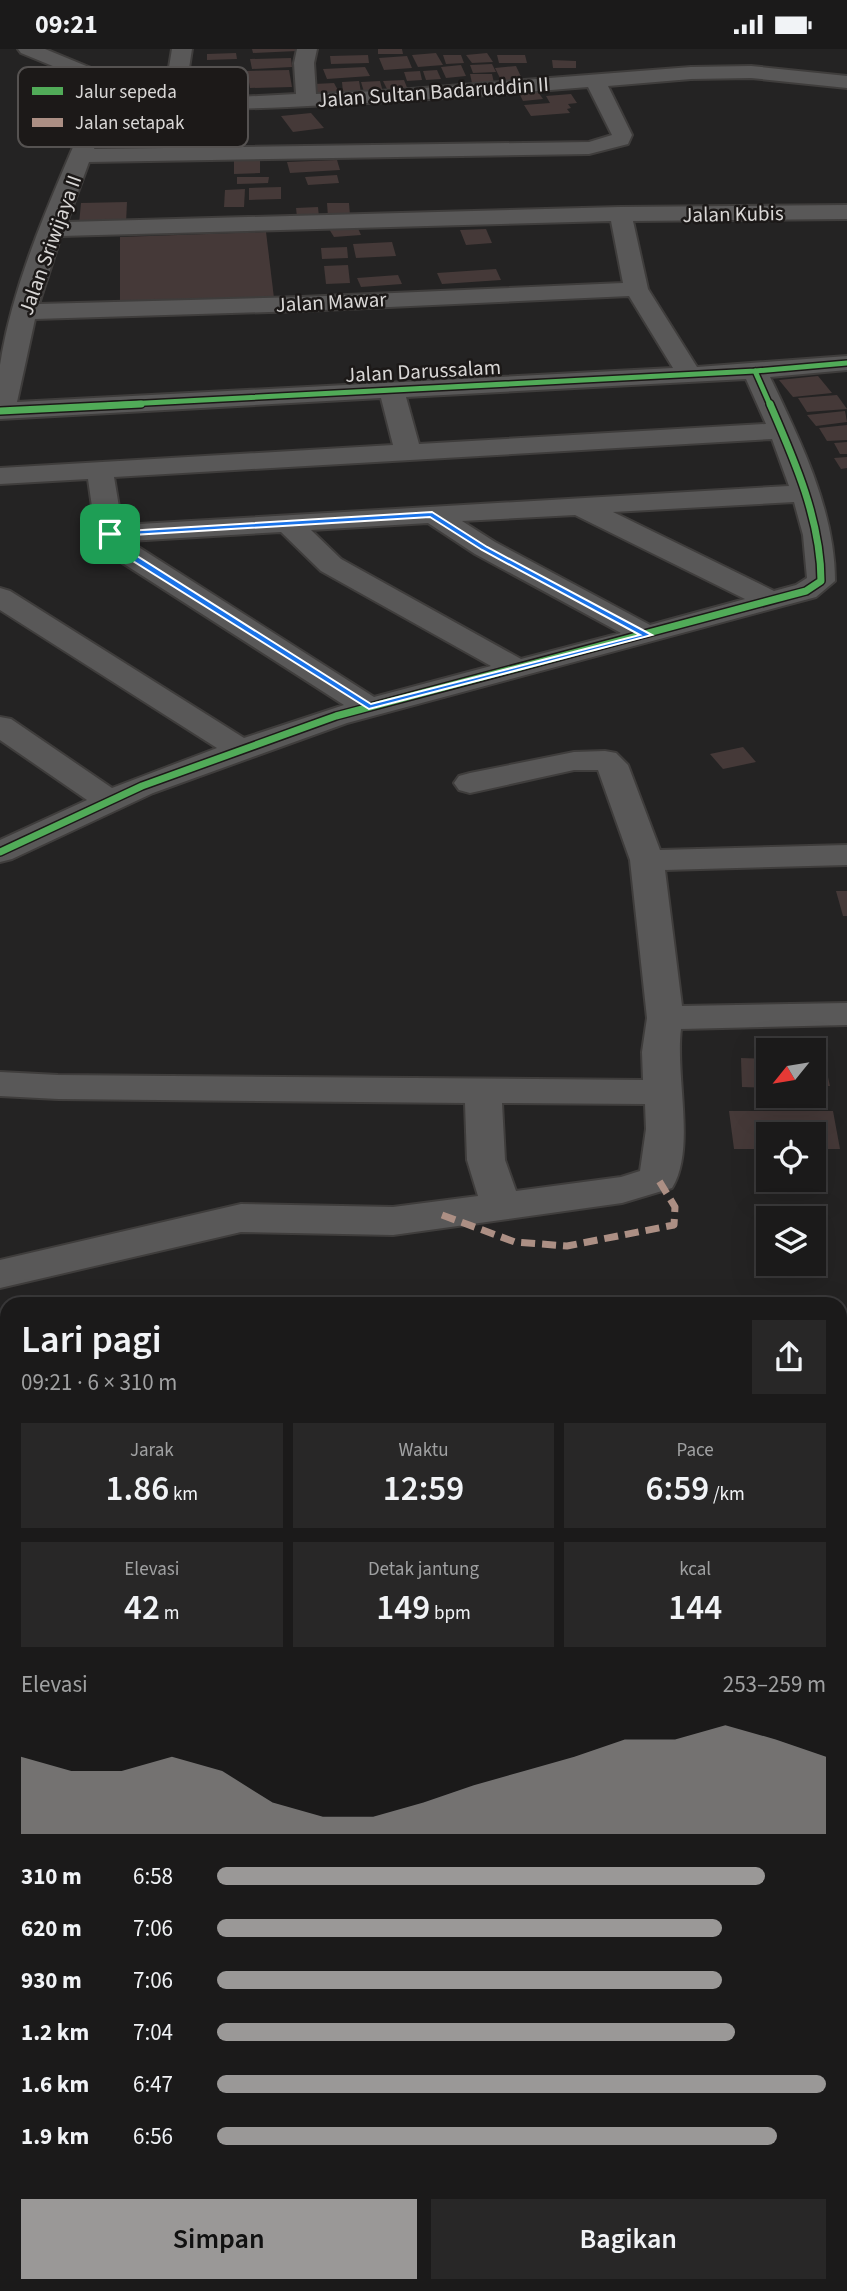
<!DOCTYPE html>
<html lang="id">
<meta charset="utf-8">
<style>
:root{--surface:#1b1a1a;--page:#282727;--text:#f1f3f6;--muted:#a0a1a2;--line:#393839;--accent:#9a9897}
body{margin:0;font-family:"Source Sans 3",sans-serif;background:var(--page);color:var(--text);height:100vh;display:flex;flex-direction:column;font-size:26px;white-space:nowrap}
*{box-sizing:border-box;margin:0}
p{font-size:23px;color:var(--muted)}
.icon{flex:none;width:38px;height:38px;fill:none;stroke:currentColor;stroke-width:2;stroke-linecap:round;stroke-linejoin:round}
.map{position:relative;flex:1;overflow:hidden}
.side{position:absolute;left:0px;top:1248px;width:847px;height:996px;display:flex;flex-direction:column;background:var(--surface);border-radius:21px 21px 0 0;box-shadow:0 7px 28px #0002,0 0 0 2px var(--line)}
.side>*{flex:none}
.needle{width:46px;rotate:240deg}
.controls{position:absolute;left:756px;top:989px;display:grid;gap:14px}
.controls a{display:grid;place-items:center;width:70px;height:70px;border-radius:0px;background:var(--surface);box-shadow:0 7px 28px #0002,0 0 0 2px var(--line);font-size:35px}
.pin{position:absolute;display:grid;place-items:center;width:60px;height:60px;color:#fff;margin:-30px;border-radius:14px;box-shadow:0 4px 10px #0006}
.round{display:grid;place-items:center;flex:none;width:74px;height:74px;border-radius:0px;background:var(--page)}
.head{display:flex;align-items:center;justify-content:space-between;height:119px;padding:0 21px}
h1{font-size:38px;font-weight:600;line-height:52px}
.metrics{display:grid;grid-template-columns:repeat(3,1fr);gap:10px;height:119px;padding:7px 21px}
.metrics div{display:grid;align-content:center;border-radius:0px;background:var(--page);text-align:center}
.metrics b{font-size:35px;font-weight:600}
.metrics small{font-size:19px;font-weight:400}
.metrics p{font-size:19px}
.chart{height:196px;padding:14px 21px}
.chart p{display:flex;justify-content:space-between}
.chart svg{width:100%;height:126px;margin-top:7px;fill:var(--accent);opacity:.7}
.primary-button{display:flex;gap:14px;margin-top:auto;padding:14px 21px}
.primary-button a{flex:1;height:80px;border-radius:0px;background:var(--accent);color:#111;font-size:28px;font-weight:600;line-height:80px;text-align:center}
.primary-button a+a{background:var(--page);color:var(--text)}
ul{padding:0 21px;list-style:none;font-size:23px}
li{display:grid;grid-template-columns:112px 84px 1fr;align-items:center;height:52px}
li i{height:18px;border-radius:9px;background:var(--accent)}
.status{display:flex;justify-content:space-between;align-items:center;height:49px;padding:0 35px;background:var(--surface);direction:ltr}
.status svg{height:19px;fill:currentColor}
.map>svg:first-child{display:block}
</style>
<div class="status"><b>09:21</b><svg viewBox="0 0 49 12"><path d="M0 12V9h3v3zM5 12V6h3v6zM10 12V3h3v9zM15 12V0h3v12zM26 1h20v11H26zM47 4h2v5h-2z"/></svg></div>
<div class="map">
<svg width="847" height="2242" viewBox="0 0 847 2242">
<rect width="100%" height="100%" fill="#242323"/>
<g fill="#453938">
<polygon points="252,0 297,0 297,2 253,4"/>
<polygon points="378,0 402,0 403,5 378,5"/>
<polygon points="236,4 237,10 207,11 207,5"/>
<polygon points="436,4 443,16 418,18 412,6"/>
<polygon points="487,4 493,13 472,14 466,6"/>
<polygon points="368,6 369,14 331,15 330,7"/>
<polygon points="443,6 461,6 464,14 446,15"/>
<polygon points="497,6 525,6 527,14 499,14"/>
<polygon points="407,7 412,19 384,21 379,9"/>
<polygon points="291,9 292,18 252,20 250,10"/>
<polygon points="552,11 576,12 576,19 553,19"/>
<polygon points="492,15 496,23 473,24 470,16"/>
<polygon points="461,16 466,27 446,29 441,18"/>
<polygon points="516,17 523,32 502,33 495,19"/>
<polygon points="365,18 370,27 327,30 323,20"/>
<polygon points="289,21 292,38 250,39 247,22"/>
<polygon points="437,21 441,30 426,31 423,22"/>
<polygon points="420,22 422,31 407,32 404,23"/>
<polygon points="470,25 492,25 494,34 472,34"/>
<polygon points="404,31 408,41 388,42 383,32"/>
<polygon points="359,32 361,43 343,44 342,33"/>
<polygon points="380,32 383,43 364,43 361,33"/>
<polygon points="334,34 340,45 318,47 314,35"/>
<polygon points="538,43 543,50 523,52 519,44"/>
<polygon points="571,45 577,54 568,55 571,59 567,60 570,64 531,67 524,56 550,54 546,47"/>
<polygon points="311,64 324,79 293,83 281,67"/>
<polygon points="337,111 340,121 290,124 287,113"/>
<polygon points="234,112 260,112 260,124 234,125"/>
<polygon points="337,126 339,134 308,136 305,128"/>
<polygon points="237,128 269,128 268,134 237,135"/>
<polygon points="281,138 281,150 249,151 249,139"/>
<polygon points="245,140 244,158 224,158 225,141"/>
<polygon points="127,153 126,174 79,175 81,154"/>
<polygon points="327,154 349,154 350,167 328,168"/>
<polygon points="318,158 319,168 297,168 296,159"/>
<polygon points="357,177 361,186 334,188 329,180"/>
<polygon points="486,180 492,194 466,196 460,181"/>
<polygon points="266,183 274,249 120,255 120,188"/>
<polygon points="392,193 396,207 356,209 353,195"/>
<polygon points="347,198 348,209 322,210 321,199"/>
<polygon points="348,216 350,234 326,235 324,217"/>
<polygon points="496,220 501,231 442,235 437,224"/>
<polygon points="398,226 402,235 361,238 357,229"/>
<polygon points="818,327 832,344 793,348 779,331"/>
<polygon points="837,346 847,360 807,363 798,349"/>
<polygon points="845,362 847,373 816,377 807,366"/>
<polygon points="847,376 847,391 827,392 819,379"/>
<polygon points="847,393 847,405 840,405 834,394"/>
<polygon points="847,408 847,419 841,420 834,409"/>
<polygon points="743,698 756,713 723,720 710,705"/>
<polygon points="836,842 847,842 847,867 843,867"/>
<polygon points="741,1009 768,1010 768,1039 742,1038"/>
<polygon points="814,1015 825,1015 830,1037 814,1037"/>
<polygon points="729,1062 833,1062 840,1100 814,1100 814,1085 768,1085 768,1100 734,1100"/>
</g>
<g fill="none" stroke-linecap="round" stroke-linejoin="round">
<defs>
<g id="minor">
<path d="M18,0H45L125,33L165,43L172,0H192L185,45L218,49L296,45L294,14L297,0H317L314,14L316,45L398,41L691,18L751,17L847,27V39L751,29L691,30L608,37L632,86L628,95L589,105L89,113L67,173L620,158L847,156V170L633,172L648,240L697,318L847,307V321L770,328C800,391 835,461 835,532L816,548L347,674L153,744L12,810L0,813V791L87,751L0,691V668L11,670L112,739L217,699L0,561V539L10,542L244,689L344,656L110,506L96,485L88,430L0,435V419L393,396L381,349L0,370C0,352 0,333 0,316C15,219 63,126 99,36L21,4ZM588,38L612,86L589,93L94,100L117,43C190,65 252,60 327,56C415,52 501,45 588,38ZM611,172L623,234L301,248L39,255L61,187ZM629,247L673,319L17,353L35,270L301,262ZM746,330L766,375L419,395L406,348ZM772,390L789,437L122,476L114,428ZM794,453L803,486L807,529L796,536L774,542L613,463ZM575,466L745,550L650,576L495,493L462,472ZM428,474L475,505L621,584L521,610L341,510L311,481ZM281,483L321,522L491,617L374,648L129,492Z"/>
<path d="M605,702L616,704L628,716L660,801L847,796V816L665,821L682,957L847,954V976L681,980C675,1027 696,1100 672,1139L622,1154L393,1186L241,1183L0,1239V1211L241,1155L393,1158L478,1147L467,1111L465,1054L58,1050L0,1047V1023L58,1026L643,1031L642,1003L647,969L630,811L598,721H574L470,744L459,741L454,734L459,727L470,724L574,703ZM502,1054L645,1055L646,1080L640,1122L621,1128L516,1142L505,1111Z"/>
</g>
</defs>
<use href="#minor" stroke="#3f3d3c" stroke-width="4"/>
<use href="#minor" fill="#595858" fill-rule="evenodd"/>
<polyline stroke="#ac8f84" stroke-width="7" stroke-dasharray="14 7" stroke-linecap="butt" points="442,1166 515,1193 567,1197 674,1176 675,1158 658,1130"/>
<defs>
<g id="cycleway-far1">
<polyline points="755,322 770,356"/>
<polyline points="108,356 755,322 847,314"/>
</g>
<g id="cycleway">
<polyline points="0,362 141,355"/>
<path d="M0,803L142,737L336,667L806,542L821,532C821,471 794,410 770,355"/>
</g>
</defs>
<use href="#cycleway-far1" stroke="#1c1918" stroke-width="8"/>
<use href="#cycleway" stroke="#1c1918" stroke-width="10"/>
<use href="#cycleway-far1" stroke="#51ab58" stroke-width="5"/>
<use href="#cycleway" stroke="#51ab58" stroke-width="7"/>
</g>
<path fill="#1a73e8" stroke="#fff" stroke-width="2" fill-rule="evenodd" d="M432,463L487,498L652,586L369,660L117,502L106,485L110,483ZM430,468L482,501L640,586L371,655L123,498L116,487Z"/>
<g text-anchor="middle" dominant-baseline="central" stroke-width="5" stroke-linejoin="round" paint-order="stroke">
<g font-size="21" fill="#d9d7d6" stroke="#1c1918">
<text transform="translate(433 43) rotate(-4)">Jalan Sultan Badaruddin II</text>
<text transform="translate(733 165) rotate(-1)">Jalan Kubis</text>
<text transform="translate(50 196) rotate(-70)">Jalan Sriwijaya II</text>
<text transform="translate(331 253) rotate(-3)">Jalan Mawar</text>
<text transform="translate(423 322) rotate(-3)">Jalan Darussalam</text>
</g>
</g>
<rect x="18" y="18" width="230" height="80" rx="10" fill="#1c1918" stroke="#555251" stroke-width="2"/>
<rect x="32" y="38" width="31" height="8" fill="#51ab58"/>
<rect x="32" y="69" width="31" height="9" fill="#ac8f84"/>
<g font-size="19" fill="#d9d7d6">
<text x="75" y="49">Jalur sepeda</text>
<text x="75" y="80">Jalan setapak</text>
</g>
</svg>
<div class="controls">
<a><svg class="needle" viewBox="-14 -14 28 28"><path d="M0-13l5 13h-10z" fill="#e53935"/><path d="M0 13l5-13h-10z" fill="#a0a1a2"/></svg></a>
<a><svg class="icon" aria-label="locate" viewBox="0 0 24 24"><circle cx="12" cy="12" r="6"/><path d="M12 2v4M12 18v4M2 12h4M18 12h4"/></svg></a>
<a><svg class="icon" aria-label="layers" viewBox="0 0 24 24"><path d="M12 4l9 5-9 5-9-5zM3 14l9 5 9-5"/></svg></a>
</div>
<div class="pin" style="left:110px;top:485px;background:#1e9e55"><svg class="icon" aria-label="arrive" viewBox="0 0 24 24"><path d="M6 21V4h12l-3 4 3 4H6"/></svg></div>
<section class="side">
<div class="head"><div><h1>Lari pagi</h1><p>09:21 · 6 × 310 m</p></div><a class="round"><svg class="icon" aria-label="share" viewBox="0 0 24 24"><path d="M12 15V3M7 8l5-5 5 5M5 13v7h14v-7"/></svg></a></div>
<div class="metrics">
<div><p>Jarak</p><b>1.86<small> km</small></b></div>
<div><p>Waktu</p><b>12:59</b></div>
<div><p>Pace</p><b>6:59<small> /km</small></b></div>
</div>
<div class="metrics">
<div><p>Elevasi</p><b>42<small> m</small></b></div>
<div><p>Detak jantung</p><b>149<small> bpm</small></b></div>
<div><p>kcal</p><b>144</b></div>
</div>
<div class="chart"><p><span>Elevasi</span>253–259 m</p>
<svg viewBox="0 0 160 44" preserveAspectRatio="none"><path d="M0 44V17L10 22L20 22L30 17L40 22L50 33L60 38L70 38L80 33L90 27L100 22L110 17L120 11L130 11L140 6L150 11L160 17V44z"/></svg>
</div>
<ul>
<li><b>310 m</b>6:58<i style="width:90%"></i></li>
<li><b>620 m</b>7:06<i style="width:83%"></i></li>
<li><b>930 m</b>7:06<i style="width:83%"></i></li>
<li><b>1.2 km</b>7:04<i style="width:85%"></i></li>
<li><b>1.6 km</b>6:47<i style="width:100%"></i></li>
<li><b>1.9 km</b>6:56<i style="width:92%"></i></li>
</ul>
<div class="primary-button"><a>Simpan</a><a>Bagikan</a></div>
</section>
</div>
